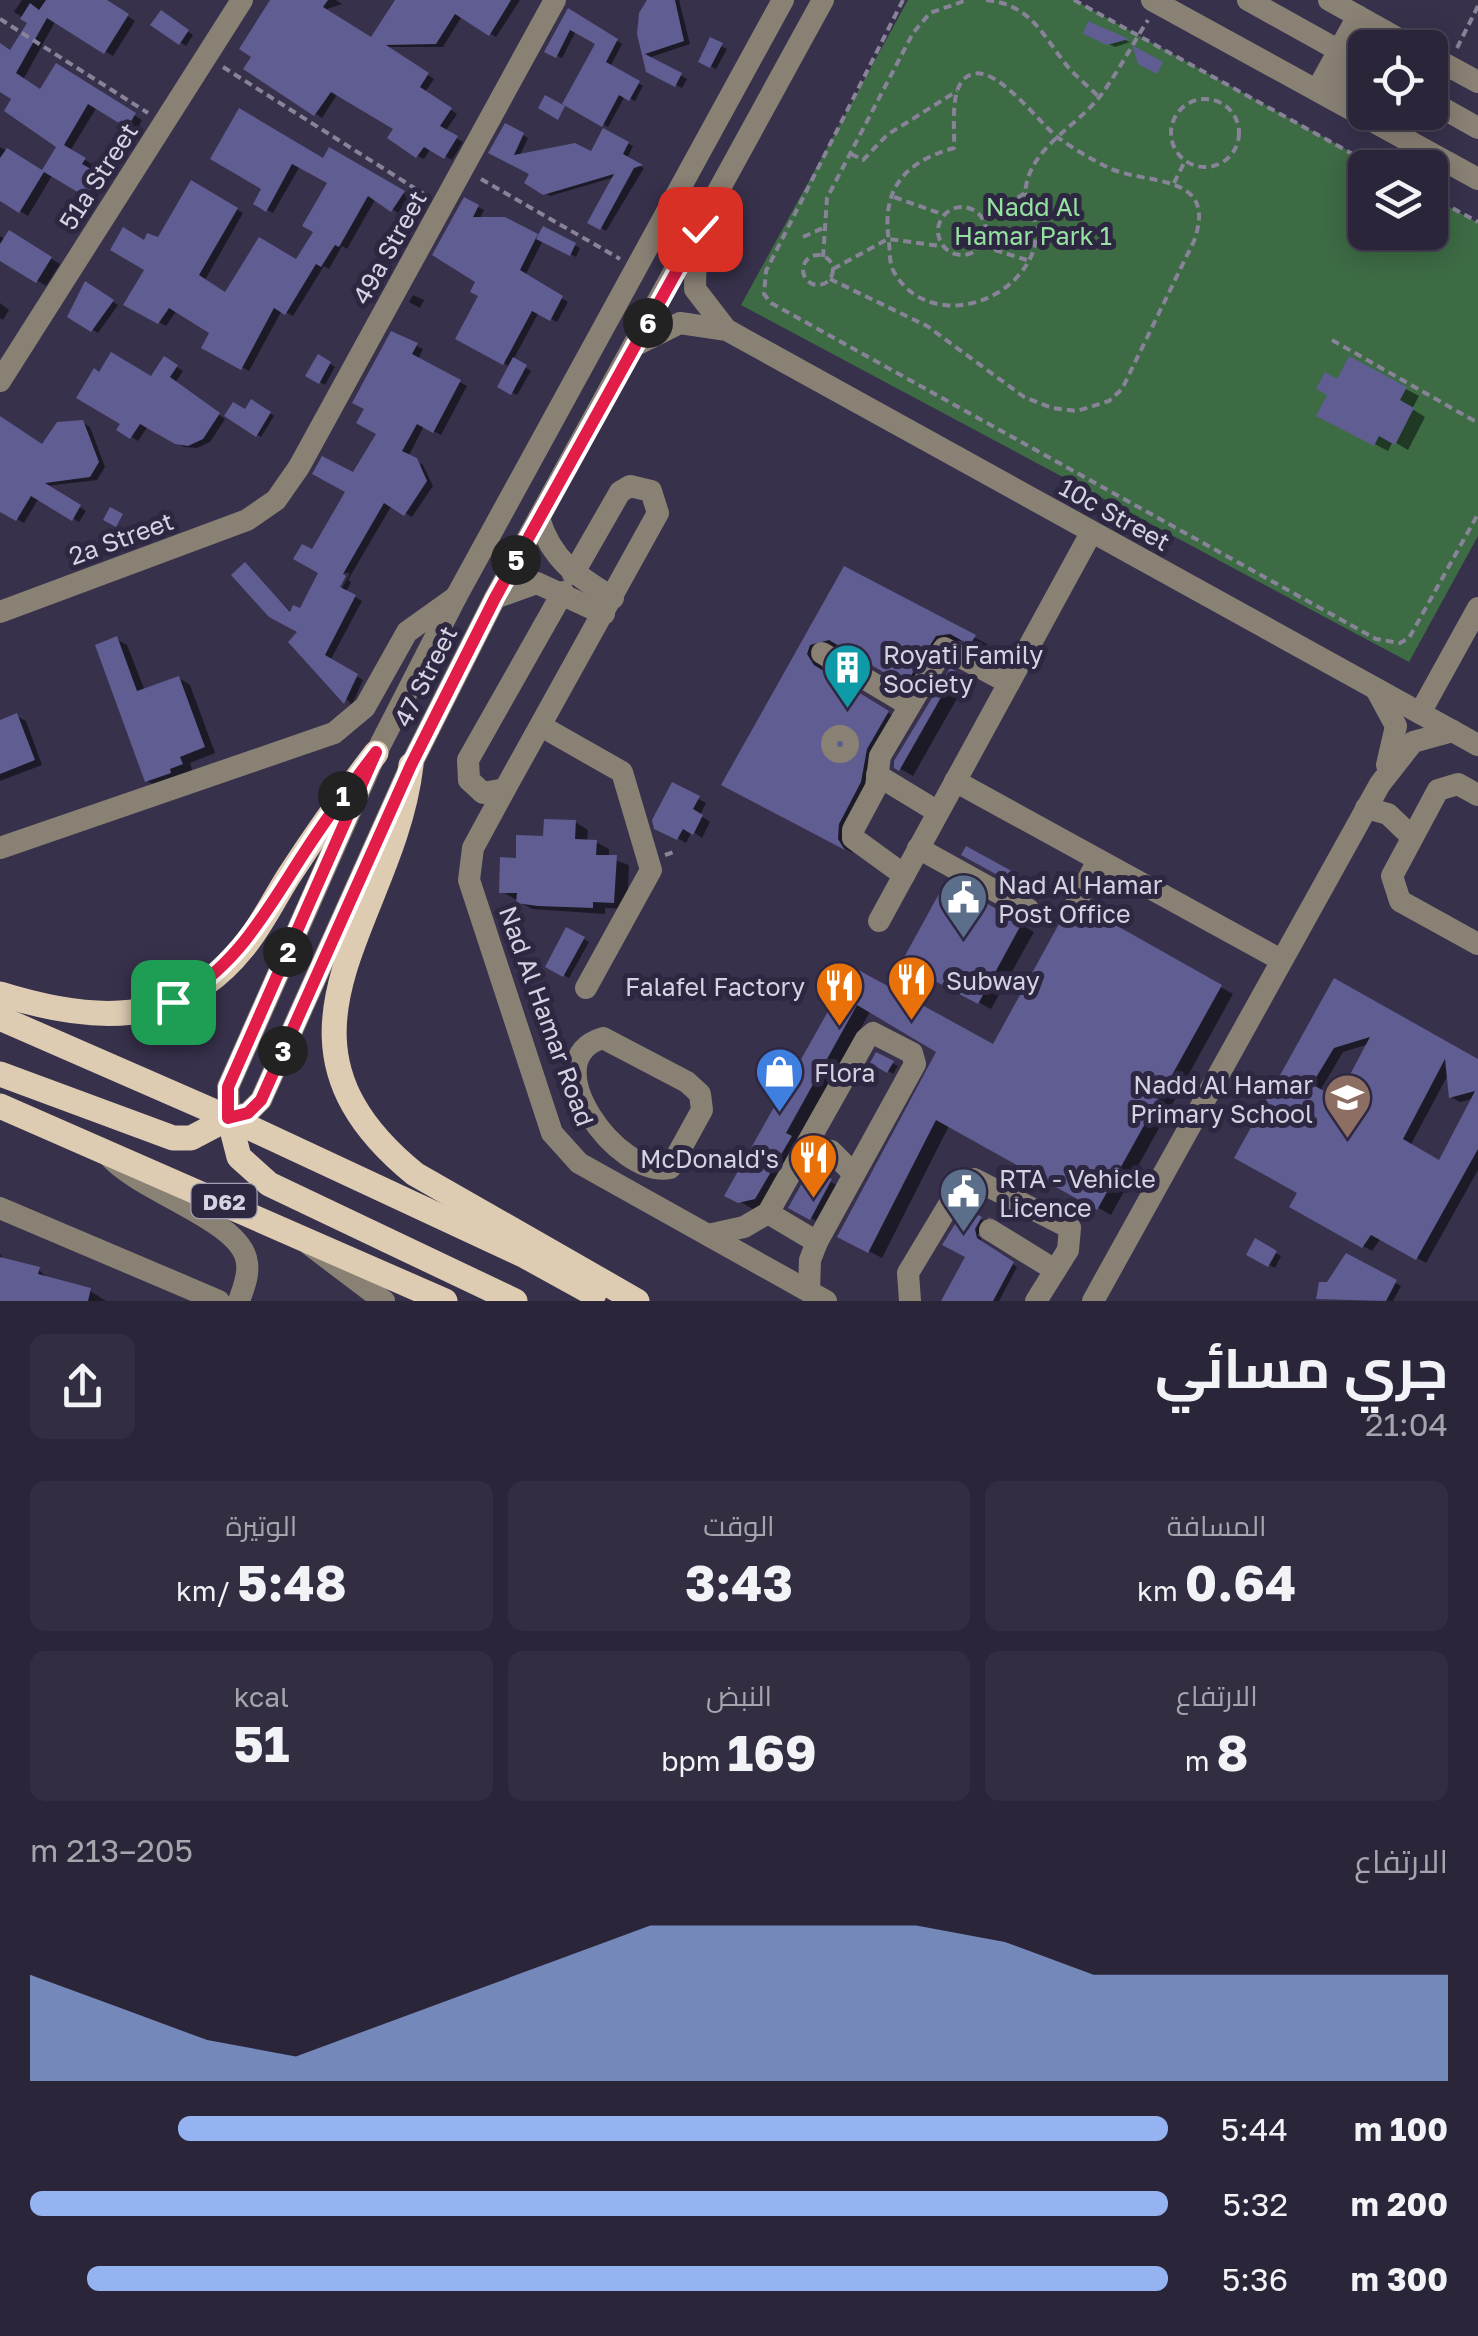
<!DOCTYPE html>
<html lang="ar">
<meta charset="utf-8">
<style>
:root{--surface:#2a2539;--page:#322d41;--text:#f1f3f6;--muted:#a5a5ae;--line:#464253;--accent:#95b2f1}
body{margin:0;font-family:"Golos Text",Cairo,sans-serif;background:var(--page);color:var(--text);direction:rtl;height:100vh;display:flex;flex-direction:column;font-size:38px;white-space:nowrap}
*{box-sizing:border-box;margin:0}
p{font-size:32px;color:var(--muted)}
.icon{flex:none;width:55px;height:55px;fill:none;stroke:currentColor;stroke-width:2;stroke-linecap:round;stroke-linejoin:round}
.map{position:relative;height:1301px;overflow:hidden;direction:ltr}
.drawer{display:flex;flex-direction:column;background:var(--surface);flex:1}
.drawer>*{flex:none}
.buttons{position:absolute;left:1348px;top:30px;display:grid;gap:20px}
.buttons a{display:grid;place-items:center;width:100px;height:100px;border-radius:15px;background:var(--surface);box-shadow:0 5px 25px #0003,0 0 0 2px var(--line);font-size:50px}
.pin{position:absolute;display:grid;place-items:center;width:85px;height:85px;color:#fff;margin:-42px;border-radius:20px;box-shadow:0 5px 15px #0006}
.km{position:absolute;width:50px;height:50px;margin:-25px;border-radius:50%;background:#222;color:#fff;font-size:28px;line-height:50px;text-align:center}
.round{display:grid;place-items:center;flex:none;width:105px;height:105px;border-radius:15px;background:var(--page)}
.overview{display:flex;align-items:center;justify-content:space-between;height:170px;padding:0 30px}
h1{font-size:55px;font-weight:700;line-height:75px}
.figures{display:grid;grid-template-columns:repeat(3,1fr);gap:15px;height:170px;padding:10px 30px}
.figures div{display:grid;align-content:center;border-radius:15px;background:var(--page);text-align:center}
.figures b{font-size:50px;font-weight:700}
.figures small{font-size:28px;font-weight:400}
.figures p{font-size:28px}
.chart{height:280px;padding:20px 30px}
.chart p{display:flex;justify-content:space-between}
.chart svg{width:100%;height:180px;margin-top:10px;fill:var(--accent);opacity:.7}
ul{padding:0 30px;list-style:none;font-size:32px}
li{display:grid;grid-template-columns:160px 120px 1fr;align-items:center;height:75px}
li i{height:25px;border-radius:12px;background:var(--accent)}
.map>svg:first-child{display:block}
</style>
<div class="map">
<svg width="1478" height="1301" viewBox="0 0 1478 1301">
<rect width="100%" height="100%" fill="#38314c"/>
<polygon fill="#3d6b44" points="908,0 1074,0 1378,167 1365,168 1365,232 1430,232 1430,196 1478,223 1478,536 1409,662 741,305"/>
<g fill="#0007" fill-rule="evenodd">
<polygon points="22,0 103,0 135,21 113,56 56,20 23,80 41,92 57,66 142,120 136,131 97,107 70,151 92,164 89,171 97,176 92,185 101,190 95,200 53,174 28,216 0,199 0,147 43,173 59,146 0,89 0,46 11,53 31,22 14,12"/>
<polygon points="270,0 336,0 342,4 324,10 372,41 398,0 520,0 496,37 462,16 443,47 386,47 434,79 425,92 457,114 445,132 463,142 452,160 431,148 424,159 417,156 396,129 338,93 322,118 247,68 255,56 243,48"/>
<polygon points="650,0 679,0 690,44 648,58 687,79 682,88 648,70 639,34"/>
<polygon points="569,11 622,44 610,67 643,86 635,101 625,96 608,127 565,103 599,43 576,31 562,58 547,51"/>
<polygon points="161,13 193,35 186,46 154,24"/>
<polygon points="1090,25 1130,42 1115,47 1086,33"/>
<polygon points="711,41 727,49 716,69 701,61"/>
<polygon points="506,126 528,138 519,157 593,154 604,131 633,146 627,159 644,168 606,231 591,222 615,177 550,196 527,182 533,173 492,152"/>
<polygon points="330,151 410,197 398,213 376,198 347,249 342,246 329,269 324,266 293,316 282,310 249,371 205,347 212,332 177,310 166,326 126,304 148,270 145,244 159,240 192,183 243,213 205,280 227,295 297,263 316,231 330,182 300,166 273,213 256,204 265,188 213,159 324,161"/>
<polygon points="465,200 484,210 479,220 505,219 540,238 544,229 580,248 576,257 543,240 525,276 568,302 557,322 539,312 513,360 531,371 517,395 500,386 511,367 458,338 481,295"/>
<polygon points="10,234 60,264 46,286 0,258 0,236 6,240"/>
<polygon points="86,285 118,305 98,333 71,316"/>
<polygon points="413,295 424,300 420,308 409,302"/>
<polygon points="0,303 9,310 3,320 0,318"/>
<path d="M392,334L423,349L418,359L467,386L441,435L424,426L408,457L423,465L433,486L412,517L392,505L348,580L351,582L346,592L362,601L330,661L363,680L352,705L292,642L300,631L245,565L292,613L301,612L321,572L312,553L379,433ZM344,573H350L336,599L332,597Z"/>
<polygon points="319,357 335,367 325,385 308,375"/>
<polygon points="1350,359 1419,396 1412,409 1425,417 1408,450 1393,441 1388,451 1320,415"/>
<polygon points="165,360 183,371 175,383 225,419 210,442 197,448 184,447 148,426 138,441 120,429"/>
<polygon points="252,402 274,416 261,437 227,416 245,412"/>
<polygon points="83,423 90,427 105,467 97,480 46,486 86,511 79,522 39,498 24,523 0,509 0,430 43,447"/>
<polygon points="845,569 987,644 984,650 965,640 949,642 918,690 843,646 822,651 819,662 826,675 900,720 850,848 853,853 724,785"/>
<polygon points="116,639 127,645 145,691 179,678 190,685 215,753 190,763 192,770 158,787 147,781"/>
<polygon points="951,671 967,681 913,776 897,767"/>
<polygon points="17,716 26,721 42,765 0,781 0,722"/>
<polygon points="673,785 706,803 700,815 710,822 702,838 692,831 686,843 657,827"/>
<polygon points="575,822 588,830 587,842 596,842 609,849 609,858 629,865 627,909 605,908 605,914 532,909 501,891 518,860"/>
<polygon points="947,884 1034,932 991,1009 905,962"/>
<polygon points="1089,913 1233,994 1111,1215 950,1124 882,1258 840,1236 939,1051 871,1010 797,1142 768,1206 753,1209 728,1195 854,971 994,1047 1078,921"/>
<polygon points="567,930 589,942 569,978 548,966"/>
<path d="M1335,982L1478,1061V1170L1426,1263L1381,1238L1372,1251L1301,1211L1300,1193L1237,1157ZM1369,1044L1338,1102L1320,1091L1343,1052ZM1449,1073L1451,1097L1460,1102L1475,1098L1440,1163L1410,1146Z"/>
<polygon points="877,1055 898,1066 893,1074 873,1062"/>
<polygon points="812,1171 836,1185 816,1221 792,1207"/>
<polygon points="965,1211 986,1222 979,1232 982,1243 1017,1267 999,1301 943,1301 968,1256"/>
<polygon points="1256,1242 1281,1256 1275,1268 1249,1254"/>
<polygon points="0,1254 4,1260 39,1270 50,1280 90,1291 106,1301 0,1301"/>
<polygon points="1346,1256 1401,1286 1393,1301 1319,1297"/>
</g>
<g fill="#605d92" fill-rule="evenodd">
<polygon points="46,0 107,0 129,14 104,54 47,18 16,73 40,89 56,63 136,113 127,128 88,104 64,145 86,158 82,164 91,169 86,178 95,184 86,197 44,172 19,213 0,201 0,158 7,148 42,170 56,147 4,111 11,99 0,92 0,43 10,50 27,23 20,19 30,3 39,10"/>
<polygon points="270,0 328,0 323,7 371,37 395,0 511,0 489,36 455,14 436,44 386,45 429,73 420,87 452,108 440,126 458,136 444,159 424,147 416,158 387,138 393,129 331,92 314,116 243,69 251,57 239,49"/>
<polygon points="647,0 675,0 684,41 645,54 682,73 675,87 646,72 637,34 639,13"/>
<polygon points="568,8 618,39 606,62 640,81 629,101 619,95 602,127 562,104 595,44 570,30 556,58 544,52"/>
<polygon points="161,10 189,30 179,45 150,25"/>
<polygon points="1088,21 1129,39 1107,45 1083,34"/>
<polygon points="710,37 723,43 710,68 698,62"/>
<polygon points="1132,45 1163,62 1157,74 1138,64"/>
<polygon points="545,95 565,106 558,120 538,108"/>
<polygon points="239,108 323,158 329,147 405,191 391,212 368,196 339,247 335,245 321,267 316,264 285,315 274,308 241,370 201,348 209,333 169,308 158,324 123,305 144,270 110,250 123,227 144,240 147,233 158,237 191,180 238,208 199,275 225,292 259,237 296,259 313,232 302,226 327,183 292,164 266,212 253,204 261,189 210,159"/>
<polygon points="505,123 524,133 514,155 575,143 591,151 603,128 629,142 623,154 643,165 634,168 600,230 587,223 614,174 543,195 524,183 529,174 488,153"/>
<polygon points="464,197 479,205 473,217 505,217 538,234 520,270 563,296 550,321 532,311 503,365 455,339 478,296 470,292 475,282 432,255"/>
<polygon points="543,226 576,243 570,256 536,239"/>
<polygon points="9,230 52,257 36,283 0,261 0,244"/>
<polygon points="85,281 114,300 91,332 67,317"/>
<polygon points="391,331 418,343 412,354 461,380 433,433 417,424 402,451 417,458 427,481 404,516 384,503 343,574 346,576 340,587 356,595 325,655 358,674 344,704 288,642 297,632 269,617 231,575 245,562 290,612 293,605 300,608 318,573 293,559 302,544 312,549 345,492 312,474 322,456 353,472 376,434 356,423 364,409 352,403"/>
<polygon points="111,352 151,376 164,356 178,365 170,377 220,413 203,439 188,446 175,444 140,424 130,439 116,430 120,424 76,398 94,368 99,372"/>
<polygon points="318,354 331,362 319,384 305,376"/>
<polygon points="1349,356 1407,387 1400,400 1414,408 1395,445 1379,436 1374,446 1316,416 1327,395 1316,389 1325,372 1337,379"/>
<polygon points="513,357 527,365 511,395 497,387"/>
<polygon points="251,399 271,412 256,437 224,416 233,402 245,409"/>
<polygon points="0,416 42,444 57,422 83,420 99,462 90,477 45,483 81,505 72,521 31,496 16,521 0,512"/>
<polygon points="110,507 123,514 116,527 103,520"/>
<polygon points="844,566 976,635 970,645 950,634 936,636 905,685 829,640 810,645 807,654 814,665 889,711 867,749 861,782 839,824 838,839 845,850 721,785"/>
<polygon points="117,636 137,691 179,676 205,747 180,757 183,764 170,769 171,773 145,782 95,645"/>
<polygon points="950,668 956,671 899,771 894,768 894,761"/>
<polygon points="17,713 35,760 0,774 0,720"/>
<polygon points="672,782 700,796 693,809 703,815 693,835 683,829 677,840 654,829 652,820"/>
<polygon points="544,819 576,820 575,839 597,840 596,855 617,855 614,903 593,902 593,908 538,906 516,903 517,893 499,893 500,857 516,858 516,835 543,836"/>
<polygon points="966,846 1041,887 1036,896 961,855"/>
<polygon points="946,881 1022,923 978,1004 901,963"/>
<polygon points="1089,910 1222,985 1097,1210 936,1120 868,1253 837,1237 936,1052 857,1005 786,1133 792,1136 755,1199 738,1203 724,1196 853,967 993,1044 1065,913 1078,918"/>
<polygon points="566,927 585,937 563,977 545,967"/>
<path d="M1334,978L1478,1059V1149L1416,1260L1371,1235L1362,1248L1289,1207L1297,1193L1234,1158ZM1370,1037L1337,1099L1312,1084L1334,1048ZM1445,1059L1449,1098L1475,1091L1439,1160L1403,1139Z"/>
<polygon points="876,1052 894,1061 887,1073 870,1063"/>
<polygon points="811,1167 832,1179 810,1220 788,1208"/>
<polygon points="965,1208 982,1217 975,1229 977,1238 1014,1262 993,1301 941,1301 965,1257 942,1245"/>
<polygon points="1255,1238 1277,1251 1268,1267 1246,1255"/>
<polygon points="1346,1253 1397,1280 1386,1301 1316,1299 1319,1282 1327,1282"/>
<polygon points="0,1257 40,1267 38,1274 91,1288 88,1301 0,1301"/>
</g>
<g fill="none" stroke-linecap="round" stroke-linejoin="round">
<polyline stroke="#504962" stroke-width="22" stroke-dasharray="22 11" stroke-linecap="butt" points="955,1209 990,1230"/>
<g stroke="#888398" stroke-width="4" stroke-dasharray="8 5" stroke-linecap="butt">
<polyline points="903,0 766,271 764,294 771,303 1376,639 1400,643 1409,638 1478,514"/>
<path d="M986,0C1030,5 1040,31 1064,62C1074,75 1088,86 1099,97"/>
<polyline points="1074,0 1378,168"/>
<polyline points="0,19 148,113"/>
<polyline points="1457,48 1478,6"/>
<polyline points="223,67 427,196"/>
<circle cx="1205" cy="133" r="34"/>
<polyline points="851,154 863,160 887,135 957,91"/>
<polyline points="481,179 620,259"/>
<polyline points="1174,183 1185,161"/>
<polyline points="1430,196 1478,222"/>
<polyline points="894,197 942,214"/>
<circle cx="962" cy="231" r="24"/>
<path d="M985,219L1025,193C1029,147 1075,129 1101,95C1118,72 1132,45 1148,20"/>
<polyline points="803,237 823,228"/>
<polyline points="982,246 1030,261"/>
<circle cx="818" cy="270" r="15"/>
<polyline points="823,257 827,198 913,33 930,13 967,0"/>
<polyline points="833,269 888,239 941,246"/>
<path d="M830,279L927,326L1024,397L1052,408L1077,411L1109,401L1122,389L1194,241C1219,171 1145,186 1107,167C1091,159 1074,149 1060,139C1039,125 989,51 963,80C950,95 955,130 954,148C904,162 881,189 889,242C890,251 889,264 894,272C921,320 986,312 1018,276C1042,249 1039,225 1025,193"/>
<polyline points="1332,340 1478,423"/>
<polyline points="665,855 676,851"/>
</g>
<g stroke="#8a8175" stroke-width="22">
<polyline points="783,0 456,597 376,753 228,1087 229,1118 248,1113 261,1100 411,765 495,598 823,0"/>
<polyline points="1152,0 1478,179"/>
<polyline points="1248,0 1365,65"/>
<polyline points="1329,0 1415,48"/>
<polyline points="1430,56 1478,82"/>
<polyline points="1317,90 1358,16"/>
<polyline points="1333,98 1373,25"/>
<polyline points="1430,101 1478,128"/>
<polyline points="696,246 695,289 725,328"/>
<polyline points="640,343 680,323 727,330 1478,745"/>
<polyline points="0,381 242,0"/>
<path d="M539,518C551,560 577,576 613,598"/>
<polyline points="563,592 468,760 469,780 483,793 505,789 658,513 651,491 630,486 620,492 573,574"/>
<polyline points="495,598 537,583 604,614"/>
<polyline points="0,612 247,520 276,500 299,467 555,0"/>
<polyline points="822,653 909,705"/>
<polyline points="1376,689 1396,726 1387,765"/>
<polyline points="1420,713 1478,608"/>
<polyline points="541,726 622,772 651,870 586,988"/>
<circle cx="840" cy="744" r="8"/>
<polyline points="877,775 938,812"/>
<polyline points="955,781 1281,960"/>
<polyline points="505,789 473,848 469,880 552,1133 579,1163 826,1301"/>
<polyline points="1478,795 1458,784 1438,790 1392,876 1400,901 1478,944"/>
<polyline points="1366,808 1388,814 1412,837"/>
<polyline points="0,848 334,733 365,707 407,632 456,597"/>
<polyline points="918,848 1028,909"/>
<polyline points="904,875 853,838 853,830 876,787 880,756 944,648 1009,683"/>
<polyline points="1076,903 1098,860"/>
<polyline points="879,921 1091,533"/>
<path d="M603,1038L687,1082L700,1094L702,1110L670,1168C618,1179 531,1059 603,1038Z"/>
<polyline points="809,1146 831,1151 854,1174"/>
<path d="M108,1155C140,1193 243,1220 247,1263C249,1276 243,1289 239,1301"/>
<polyline points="0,1208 219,1301"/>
<polyline points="768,1213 817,1242"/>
<polyline points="990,1230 1055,1270"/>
<polyline points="708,1235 744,1227 768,1213 866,1039 873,1033 912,1053 915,1064 817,1242 810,1260 809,1291"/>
<polyline points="310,1245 384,1301"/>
<polyline points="910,1301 908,1273 959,1188 974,1179 1070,1228 1068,1250 1036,1301"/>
<polyline points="1093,1301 1380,784 1413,742 1453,731"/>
</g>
<g stroke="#ddcbb2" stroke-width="25">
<path d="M411,765C393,922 245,1036 415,1174L637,1301"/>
<path d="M0,994C90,1022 177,1030 243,948C261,926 273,901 288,877C316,834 345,793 376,753"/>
<polyline points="0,1018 229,1118 525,1256 594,1294"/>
<polyline points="0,1074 173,1138 191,1138 229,1118 239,1157 269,1184 515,1301"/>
<polyline points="0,1106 445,1301"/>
</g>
</g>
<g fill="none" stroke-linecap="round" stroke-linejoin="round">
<defs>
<path id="route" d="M173,1002C237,967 265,913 304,853C326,819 351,785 376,752L228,1087V1118L248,1113L261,1100L411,765L495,598L700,229"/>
</defs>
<use href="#route" stroke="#fff" stroke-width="20"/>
<use href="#route" stroke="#e11d48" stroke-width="12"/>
</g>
<defs>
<symbol id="building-pin" viewBox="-11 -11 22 30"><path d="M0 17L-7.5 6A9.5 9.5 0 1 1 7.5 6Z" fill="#0f9aa8" stroke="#2e2741"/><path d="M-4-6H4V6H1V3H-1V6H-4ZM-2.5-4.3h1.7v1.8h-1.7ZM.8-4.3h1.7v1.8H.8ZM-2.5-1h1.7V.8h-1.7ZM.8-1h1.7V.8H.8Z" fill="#fff"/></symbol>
<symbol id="civic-pin" viewBox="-11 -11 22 30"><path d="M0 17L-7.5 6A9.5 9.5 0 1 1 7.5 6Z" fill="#5c6f8a" stroke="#2e2741"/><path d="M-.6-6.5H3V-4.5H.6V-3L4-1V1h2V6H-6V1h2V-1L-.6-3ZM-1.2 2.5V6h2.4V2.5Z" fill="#fff"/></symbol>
<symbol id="restaurant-pin" viewBox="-11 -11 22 30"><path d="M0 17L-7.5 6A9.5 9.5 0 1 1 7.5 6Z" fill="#e8710a" stroke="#2e2741"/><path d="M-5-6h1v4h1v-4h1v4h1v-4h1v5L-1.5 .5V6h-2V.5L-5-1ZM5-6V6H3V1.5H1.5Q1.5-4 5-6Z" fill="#fff"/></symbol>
<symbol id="shop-pin" viewBox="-11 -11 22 30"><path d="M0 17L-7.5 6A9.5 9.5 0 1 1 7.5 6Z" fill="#3f7fe0" stroke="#2e2741"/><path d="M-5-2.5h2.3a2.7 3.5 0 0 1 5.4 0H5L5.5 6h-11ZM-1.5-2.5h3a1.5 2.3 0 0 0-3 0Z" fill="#fff"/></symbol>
<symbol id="school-pin" viewBox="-11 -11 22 30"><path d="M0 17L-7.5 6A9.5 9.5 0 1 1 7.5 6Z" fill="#8d6e63" stroke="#2e2741"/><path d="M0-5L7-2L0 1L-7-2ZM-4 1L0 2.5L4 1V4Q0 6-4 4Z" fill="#fff"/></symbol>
</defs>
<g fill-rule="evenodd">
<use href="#building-pin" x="820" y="640" width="55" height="75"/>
<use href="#civic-pin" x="936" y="870" width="55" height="75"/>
<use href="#restaurant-pin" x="884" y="952" width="55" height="75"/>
<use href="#restaurant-pin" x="812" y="958" width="55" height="75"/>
<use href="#shop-pin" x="752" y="1044" width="55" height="75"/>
<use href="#school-pin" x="1320" y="1070" width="55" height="75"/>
<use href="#restaurant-pin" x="786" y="1130" width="55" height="75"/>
<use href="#civic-pin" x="936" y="1164" width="55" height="75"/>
</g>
<g text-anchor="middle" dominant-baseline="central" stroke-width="10" stroke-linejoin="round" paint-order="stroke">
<rect fill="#2e2741" stroke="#a39fb2" stroke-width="2.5" x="191.5" y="1184" width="65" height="34" rx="8"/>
<g font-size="22" font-weight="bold" fill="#d5d2e2">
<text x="224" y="1201">D62</text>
</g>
<g font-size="25" fill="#d5d2e2" stroke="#2e2741">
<text transform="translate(98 176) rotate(-57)">51a Street</text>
<text transform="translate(389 247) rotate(-61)">49a Street</text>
<text transform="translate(1115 514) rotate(29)">10c Street</text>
<text transform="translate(121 538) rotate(-20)">2a Street</text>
<text transform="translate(425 676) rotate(-63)">47 Street</text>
<text transform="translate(547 1016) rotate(70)">Nad Al Hamar Road</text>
</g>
<g font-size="25" fill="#96e0a1" stroke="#2e2741">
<text x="1033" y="206">Nadd Al<tspan x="1033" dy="29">Hamar Park 1</tspan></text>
</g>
<g font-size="25" fill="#d5d2e2" stroke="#2e2741" text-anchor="start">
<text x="883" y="654">Royati Family<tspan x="883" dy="29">Society</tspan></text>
<text x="998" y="884">Nad Al Hamar<tspan x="998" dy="29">Post Office</tspan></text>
<text x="946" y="980">Subway</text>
<text x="805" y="986" text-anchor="end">Falafel Factory</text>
<text x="814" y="1072">Flora</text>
<text x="1313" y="1084" text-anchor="end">Nadd Al Hamar<tspan x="1313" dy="29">Primary School</tspan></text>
<text x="779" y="1158" text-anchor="end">McDonald's</text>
<text x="999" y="1178">RTA - Vehicle<tspan x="999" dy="29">Licence</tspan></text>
</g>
</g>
</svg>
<div class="buttons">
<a><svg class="icon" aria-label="locate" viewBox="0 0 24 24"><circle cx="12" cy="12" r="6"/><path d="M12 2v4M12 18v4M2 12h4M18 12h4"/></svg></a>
<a><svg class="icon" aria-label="layers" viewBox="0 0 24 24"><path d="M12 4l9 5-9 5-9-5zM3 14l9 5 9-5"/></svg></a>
</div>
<div class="pin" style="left:173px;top:1002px;background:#1e9e55"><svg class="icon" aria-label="arrive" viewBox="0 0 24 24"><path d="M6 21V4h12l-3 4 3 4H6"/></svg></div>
<div class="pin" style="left:700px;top:229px;background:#d93025"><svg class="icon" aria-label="check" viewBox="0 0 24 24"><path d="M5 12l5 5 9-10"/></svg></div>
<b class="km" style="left:343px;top:796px">1</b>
<b class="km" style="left:288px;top:952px">2</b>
<b class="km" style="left:283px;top:1051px">3</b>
<b class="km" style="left:516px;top:560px">5</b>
<b class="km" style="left:648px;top:323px">6</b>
</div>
<section class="drawer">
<div class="overview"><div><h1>جري مسائي</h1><p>21:04</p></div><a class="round"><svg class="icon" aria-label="share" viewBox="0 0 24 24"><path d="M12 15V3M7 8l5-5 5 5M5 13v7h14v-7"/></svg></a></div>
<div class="figures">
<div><p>المسافة</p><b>0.64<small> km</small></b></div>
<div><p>الوقت</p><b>3:43</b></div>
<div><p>الوتيرة</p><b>5:48<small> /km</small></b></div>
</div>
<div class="figures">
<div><p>الارتفاع</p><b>8<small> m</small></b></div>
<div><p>النبض</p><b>169<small> bpm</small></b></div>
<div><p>kcal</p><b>51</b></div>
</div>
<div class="chart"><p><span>الارتفاع</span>205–213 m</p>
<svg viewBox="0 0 160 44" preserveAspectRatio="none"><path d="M0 44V18L10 26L20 34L30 38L40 30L50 22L60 14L70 6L80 6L90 6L100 6L110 10L120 18L130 18L140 18L150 18L160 18V44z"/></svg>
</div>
<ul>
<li><b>100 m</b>5:44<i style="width:87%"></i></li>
<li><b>200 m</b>5:32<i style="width:100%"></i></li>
<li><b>300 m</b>5:36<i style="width:95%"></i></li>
</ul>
</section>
